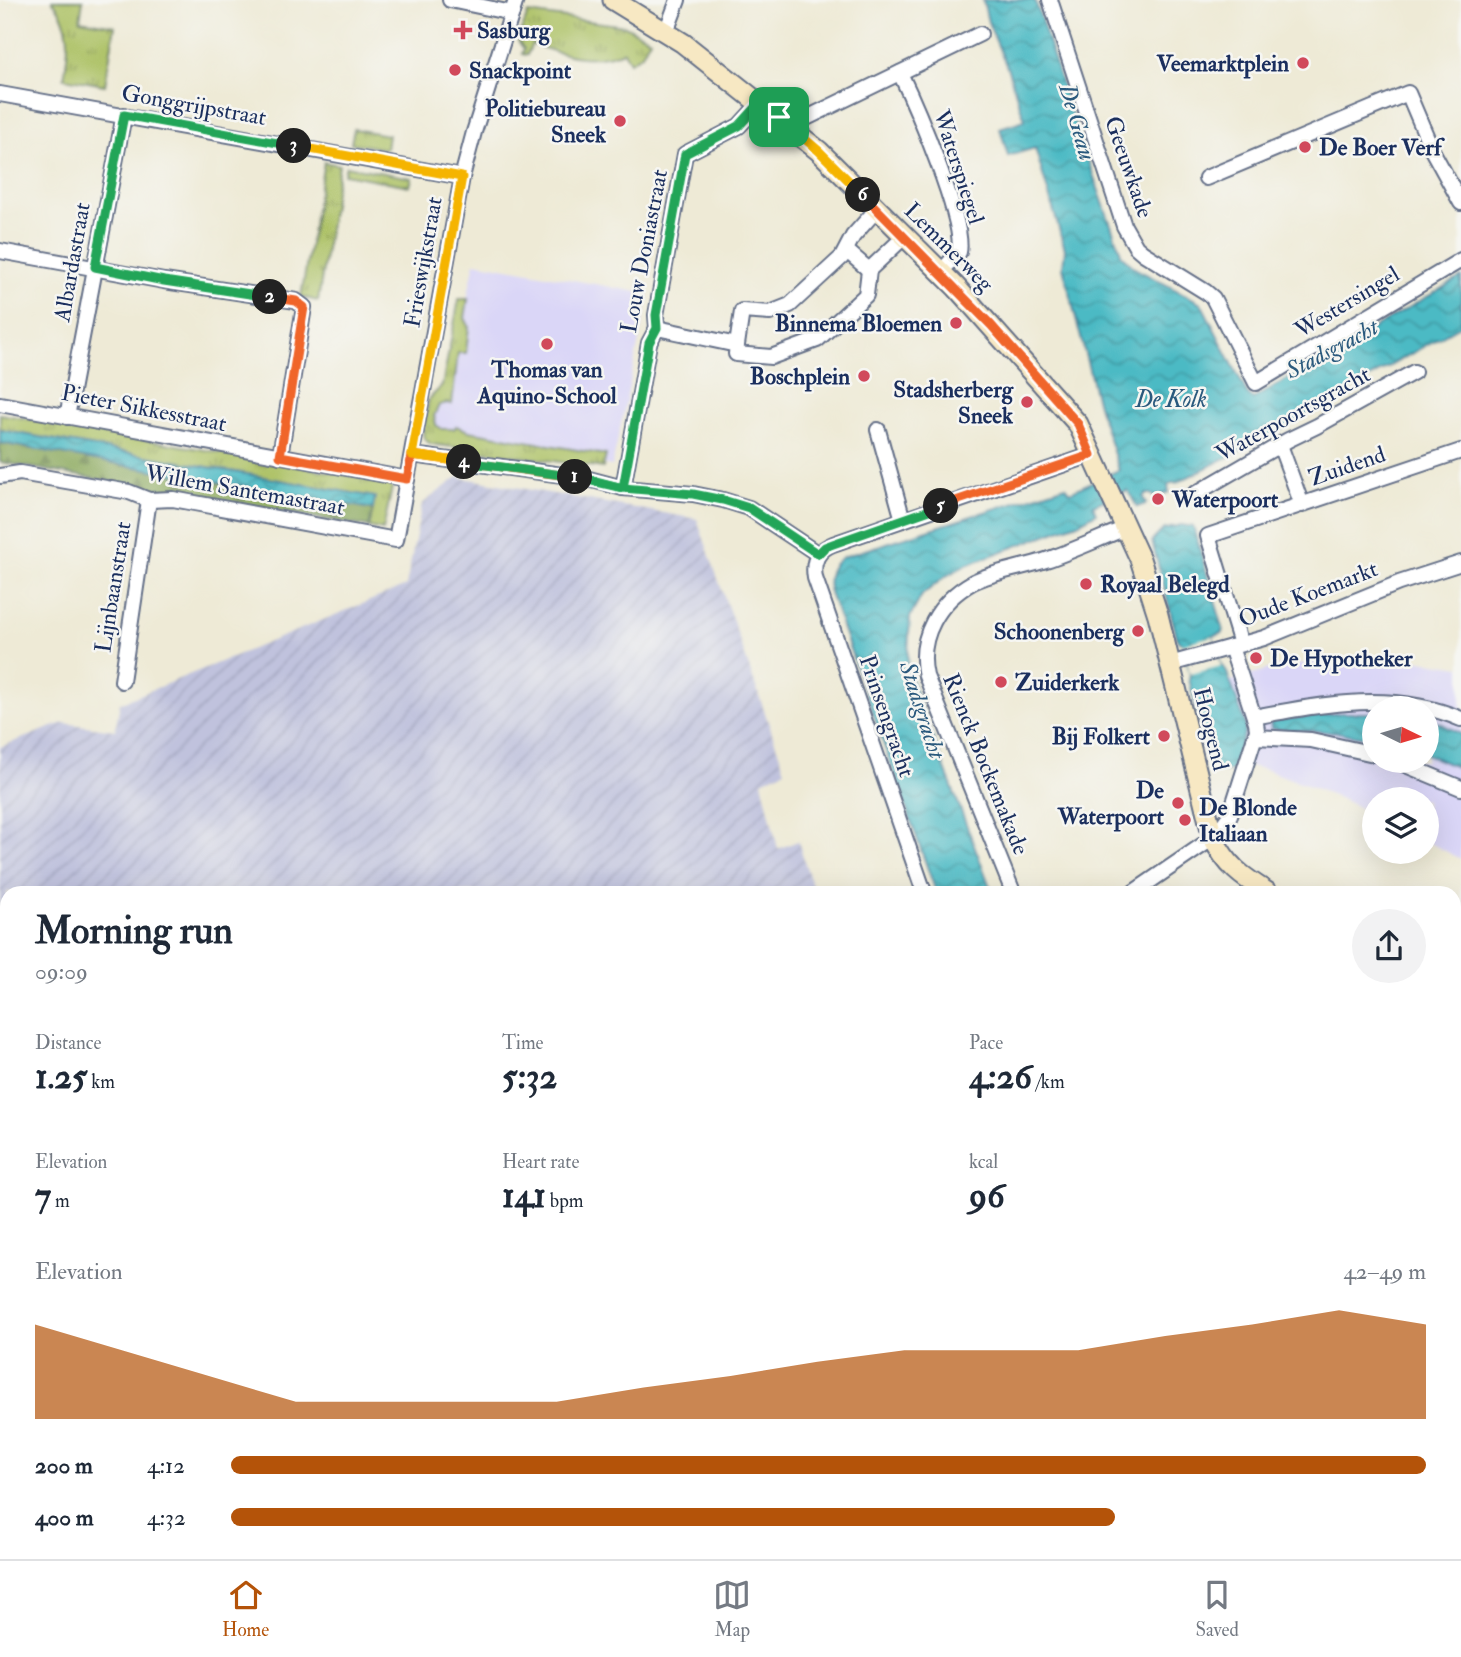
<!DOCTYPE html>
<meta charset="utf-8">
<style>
:root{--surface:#fff;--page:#f2f2f3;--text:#1f2937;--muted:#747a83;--line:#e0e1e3;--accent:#b45309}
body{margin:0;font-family:"IM FELL Double Pica",serif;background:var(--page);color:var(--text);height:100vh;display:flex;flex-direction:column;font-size:26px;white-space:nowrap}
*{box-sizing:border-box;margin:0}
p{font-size:23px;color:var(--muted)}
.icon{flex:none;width:38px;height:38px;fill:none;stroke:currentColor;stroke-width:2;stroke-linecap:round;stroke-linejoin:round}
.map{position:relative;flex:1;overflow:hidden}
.side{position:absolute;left:0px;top:886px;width:1461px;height:674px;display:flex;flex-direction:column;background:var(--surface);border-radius:21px 21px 0 0;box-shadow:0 7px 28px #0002}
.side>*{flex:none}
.needle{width:46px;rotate:95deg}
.controls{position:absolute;left:1362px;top:696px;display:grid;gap:14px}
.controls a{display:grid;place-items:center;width:77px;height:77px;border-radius:50%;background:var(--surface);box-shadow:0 7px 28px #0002;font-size:35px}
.pin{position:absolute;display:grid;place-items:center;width:60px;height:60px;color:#fff;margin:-30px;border-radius:14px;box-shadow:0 4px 10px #0006}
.km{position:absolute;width:35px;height:35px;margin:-18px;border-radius:50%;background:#222;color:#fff;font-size:19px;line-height:35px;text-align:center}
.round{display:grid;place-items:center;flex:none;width:74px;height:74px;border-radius:37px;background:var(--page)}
.head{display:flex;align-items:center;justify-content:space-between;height:119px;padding:0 35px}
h1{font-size:38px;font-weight:800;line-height:52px}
.figures{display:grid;grid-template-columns:repeat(3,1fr);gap:10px;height:119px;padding:7px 35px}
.figures div{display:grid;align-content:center}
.figures b{font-size:35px;font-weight:800}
.figures small{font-size:19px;font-weight:400}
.figures p{font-size:19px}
.chart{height:196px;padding:14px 35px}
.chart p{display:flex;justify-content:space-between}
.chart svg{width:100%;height:126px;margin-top:7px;fill:var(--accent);opacity:.7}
ul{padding:0 35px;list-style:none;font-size:23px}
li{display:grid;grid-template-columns:112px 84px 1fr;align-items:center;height:52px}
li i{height:18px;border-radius:9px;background:var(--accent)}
.menu{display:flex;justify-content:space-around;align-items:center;height:98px;border-top:2px solid var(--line);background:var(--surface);font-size:19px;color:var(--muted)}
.menu a{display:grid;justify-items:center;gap:4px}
.menu .on{color:var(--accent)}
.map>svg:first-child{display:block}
</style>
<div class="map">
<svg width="1461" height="1559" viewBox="0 0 1461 1559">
<defs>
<pattern id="industrial-furrows" width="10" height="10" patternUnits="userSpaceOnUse" patternTransform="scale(1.75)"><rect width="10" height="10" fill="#c0c2dd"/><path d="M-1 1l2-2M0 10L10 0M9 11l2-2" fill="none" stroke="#a4a7c0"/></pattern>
<pattern id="grass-tufts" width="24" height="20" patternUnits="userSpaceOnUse" patternTransform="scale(1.75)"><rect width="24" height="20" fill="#aec267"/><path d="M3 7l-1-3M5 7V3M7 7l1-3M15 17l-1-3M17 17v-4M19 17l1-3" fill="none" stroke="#8d9e58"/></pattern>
<pattern id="forest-firs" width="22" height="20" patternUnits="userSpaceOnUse" patternTransform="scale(1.75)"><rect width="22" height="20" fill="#8aa85c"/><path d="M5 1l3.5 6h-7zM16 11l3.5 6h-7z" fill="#70894f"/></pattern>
<pattern id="water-waves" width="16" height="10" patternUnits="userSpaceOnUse" patternTransform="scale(1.75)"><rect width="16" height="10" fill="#4cbac4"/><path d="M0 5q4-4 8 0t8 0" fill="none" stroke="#3e98a2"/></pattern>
</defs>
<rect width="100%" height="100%" fill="#f6f6f2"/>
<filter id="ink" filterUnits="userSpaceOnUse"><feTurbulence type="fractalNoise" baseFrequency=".0143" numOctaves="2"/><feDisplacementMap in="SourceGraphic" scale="14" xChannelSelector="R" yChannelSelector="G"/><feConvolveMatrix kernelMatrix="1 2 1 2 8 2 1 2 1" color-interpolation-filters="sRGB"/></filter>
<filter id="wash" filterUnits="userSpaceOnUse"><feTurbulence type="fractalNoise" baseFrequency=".00686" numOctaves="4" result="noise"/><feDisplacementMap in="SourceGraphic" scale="28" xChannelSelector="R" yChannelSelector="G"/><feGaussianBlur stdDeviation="1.57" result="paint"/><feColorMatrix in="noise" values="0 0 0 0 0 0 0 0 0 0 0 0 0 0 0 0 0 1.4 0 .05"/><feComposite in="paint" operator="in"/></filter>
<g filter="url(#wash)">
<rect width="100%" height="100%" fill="#eeead6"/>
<g fill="#dad6f7" fill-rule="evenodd">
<polygon points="475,262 649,294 612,466 429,435 432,404 446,395"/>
<path d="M1396,657L1461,667V859L1426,841V800H1374V815L1333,795L1267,770L1228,761L1224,683L1282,665ZM1374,709H1426V761H1374Z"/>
</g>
<polygon fill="url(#industrial-furrows)" points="458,477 697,519 785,770 762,781 778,849 798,841 814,892 7,892 7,1217 0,1220 0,747 63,723 115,730 120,703 406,586 422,504"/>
<g fill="url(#grass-tufts)" stroke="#647862" stroke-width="2">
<path d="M52,0H83L80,20L115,26L105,85L64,78C69,49 73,25 52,0Z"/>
<path d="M528,13L625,26L650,39L642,54L630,62L624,51C591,64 564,55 532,44L527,55L522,54L524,49L518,41Z"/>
<polygon points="354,129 388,135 386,149 351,143"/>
<polygon points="324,162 339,165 318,301 301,297"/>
<polygon points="346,166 412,178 410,186 344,174"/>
<polygon points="459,299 468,299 465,318 469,326 466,353 458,353 452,404 447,403 439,405 434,416 436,425 442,429 454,429 456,426 469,431 606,455 603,468 431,444 424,439 423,431 429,399 442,386"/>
<polygon points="0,414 393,483 383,530 369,527 375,497 0,430"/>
</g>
<polygon fill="url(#forest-firs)" stroke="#526c5d" stroke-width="2" points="0,443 373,509 369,527 0,462"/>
<g fill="url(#water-waves)" stroke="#347491" stroke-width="2">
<path d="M983,0H1035L1070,110L1122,256L1136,269L1201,303L1248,395L1253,399L1461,277V325L1265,438L1176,483H1171L1168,486L1169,492L1154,497L1151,494H1146L1143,497L1146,504L1137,507L1128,490L1093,505L1096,513L1080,522L966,565L946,576L922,595L910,617L907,669L992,892H936L829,590C827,575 830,565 843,557L1066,486L1070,492L1119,470L1098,405L1063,267L1065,249L1035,148L1008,156L1000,128L1025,120L1007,67L988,22Z"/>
<polygon points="0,430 375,497 373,509 0,443"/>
<polygon points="1181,525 1193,527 1223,628 1222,633 1213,636 1221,665 1226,670 1245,723 1245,731 1232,771 1211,770 1189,679 1190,674 1183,644 1178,641 1152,541 1163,530"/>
<polygon points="1341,713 1374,713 1374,739 1336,732 1271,729 1270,721"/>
<polygon points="1426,719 1440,723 1461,734 1461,769 1426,754"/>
<polygon points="251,1552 369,1552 373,1557 377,1552 447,1552 443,1559 253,1559"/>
</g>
<polygon fill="#eeead6" points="1213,636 1221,666 1190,674 1183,644"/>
</g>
<g filter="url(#ink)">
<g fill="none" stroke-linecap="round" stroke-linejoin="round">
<defs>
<g id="street">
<polyline points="450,0 512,13"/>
<polyline points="1050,0 1124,226 1136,247 1143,253 1206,292 1213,298 1256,383 1461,260"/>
<polyline points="666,32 678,0"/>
<path d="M900,73C915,104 966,222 959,252L941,272"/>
<polyline points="0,94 462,177"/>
<polyline points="790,126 980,34"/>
<polyline points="1206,178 1408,93 1433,152 1461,203"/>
<polyline points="0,251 164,281 296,301 304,307 280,456"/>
<polyline points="847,251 869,270"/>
<polyline points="657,328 737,345 742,311 770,313 790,305 842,257 853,236 877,209"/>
<polyline points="737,345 736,354 771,357 817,340 866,295 869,270 905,236"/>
<polyline points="0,404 407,479"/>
<polyline points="67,417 124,115"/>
<polyline points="878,430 903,520"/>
<polyline points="1280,445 1302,505"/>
<polyline points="412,455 585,478 623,488 693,494 723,500 749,508 818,554"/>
<polyline points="0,476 20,473 129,492 149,500 173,499 396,540 462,177 474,132 516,0"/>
<polyline points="623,488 649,343 657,328 656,315 685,154 739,126 760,103"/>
<polyline points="1193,495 1288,440 1317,426 1414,372"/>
<polyline points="1241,644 1208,536 1461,451"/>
<polyline points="1170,664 1264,638 1399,583 1461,563"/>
<polyline points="122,681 149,500"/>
<path d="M1254,717C1323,704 1394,690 1461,719"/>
<polyline points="1255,737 1311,740 1374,754"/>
<polyline points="1396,761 1461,788"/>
<path d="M924,892L815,578C812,561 818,550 833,544L1091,455"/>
<path d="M1013,892L926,676C917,637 939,601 973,582C995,571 1023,568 1046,560C1073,551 1100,538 1126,528"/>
<polyline points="1134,892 1213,838 1230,815 1257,730 1256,723 1231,647"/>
<polyline points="1454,1225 1461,1228"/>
<polyline points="0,1259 7,1256"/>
<polyline points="1454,1453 1461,1449"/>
<polyline points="0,1506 7,1504"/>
<polyline points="691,1552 694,1559"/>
<polyline points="921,1552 924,1559"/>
<polyline points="1044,1552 1048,1559"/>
<polyline points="1144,1552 1147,1559"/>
<polyline points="1234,1552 1238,1559"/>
<polyline points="450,1559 454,1552"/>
<polyline points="806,1559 821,1552"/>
<polyline points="1257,1559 1269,1552"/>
</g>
<g id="secondary">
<path d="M613,0L683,43L819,151L956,287L1078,424L1140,559L1158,615L1213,838C1227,866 1241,876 1267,892"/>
<polyline points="1454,1001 1461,1004"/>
</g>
</defs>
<use href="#street" stroke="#657088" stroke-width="18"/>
<use href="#secondary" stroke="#657088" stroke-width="23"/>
<use href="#street" stroke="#fff" stroke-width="14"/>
<use href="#secondary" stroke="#f7e8c3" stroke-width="19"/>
</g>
</g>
<g fill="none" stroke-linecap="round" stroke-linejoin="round" filter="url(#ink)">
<defs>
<polyline id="split-1" points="575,477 623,488 649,343 657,328 656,315 685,154 739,126 760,103 779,117"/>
<polyline id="split-2" points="270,297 296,301 304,307 280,456 407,479 412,455 575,477"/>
<polyline id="split-3" points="270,297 164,281 95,267 124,115 294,146"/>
<polyline id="split-4" points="294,146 462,177 412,455 464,462"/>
<polyline id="split-5" points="464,462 585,478 623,488 693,494 723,500 749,508 818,554 825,547 833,544 941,506"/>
<polyline id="split-6" points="863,195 991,325 1078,424 1091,455 941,506"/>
<polyline id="split-7" points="779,117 819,151 863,195"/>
</defs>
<use href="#split-1" stroke="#fff" stroke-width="14"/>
<use href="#split-2" stroke="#fff" stroke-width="14"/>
<use href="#split-3" stroke="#fff" stroke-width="14"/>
<use href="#split-4" stroke="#fff" stroke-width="14"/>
<use href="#split-5" stroke="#fff" stroke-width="14"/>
<use href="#split-6" stroke="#fff" stroke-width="14"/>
<use href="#split-7" stroke="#fff" stroke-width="14"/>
<use href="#split-1" stroke="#22a559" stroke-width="9"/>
<use href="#split-2" stroke="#f0652b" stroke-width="9"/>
<use href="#split-3" stroke="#22a559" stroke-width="9"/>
<use href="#split-4" stroke="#f5b400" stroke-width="9"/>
<use href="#split-5" stroke="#22a559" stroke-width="9"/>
<use href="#split-6" stroke="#f0652b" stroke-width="9"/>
<use href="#split-7" stroke="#f5b400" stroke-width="9"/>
</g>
<g fill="#d1495b" stroke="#f6f6f2" stroke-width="2.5">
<path d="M459.5 19.5h7v7h7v7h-7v7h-7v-7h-7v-7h7z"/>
<circle cx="1303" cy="63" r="7"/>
<circle cx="455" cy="70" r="7"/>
<circle cx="620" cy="121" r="7"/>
<circle cx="1305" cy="147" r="7"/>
<circle cx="956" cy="323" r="7"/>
<circle cx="547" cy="344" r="7"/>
<circle cx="864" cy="376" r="7"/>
<circle cx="1027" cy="402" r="7"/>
<circle cx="1158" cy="499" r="7"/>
<circle cx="1086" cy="584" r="7"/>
<circle cx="1138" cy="631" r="7"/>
<circle cx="1256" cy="658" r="7"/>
<circle cx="1001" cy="682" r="7"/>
<circle cx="1164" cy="736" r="7"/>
<circle cx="1178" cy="803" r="7"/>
<circle cx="1185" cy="820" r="7"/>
</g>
<g text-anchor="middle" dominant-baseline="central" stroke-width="5" stroke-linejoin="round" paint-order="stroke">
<g font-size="23" font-weight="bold" fill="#1b2f5e" stroke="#f6f6f2" text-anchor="start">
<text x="477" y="30">Sasburg</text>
<text x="1289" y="63" text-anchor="end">Veemarktplein</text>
<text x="469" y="70">Snackpoint</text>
<text x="606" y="108" text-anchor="end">Politiebureau<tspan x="606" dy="26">Sneek</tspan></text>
<text x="1319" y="147">De Boer Verf</text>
<text x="942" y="323" text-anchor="end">Binnema Bloemen</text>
<text x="547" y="369" text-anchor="middle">Thomas van<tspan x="547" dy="26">Aquino-School</tspan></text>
<text x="850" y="376" text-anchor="end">Boschplein</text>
<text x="1013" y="389" text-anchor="end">Stadsherberg<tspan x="1013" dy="26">Sneek</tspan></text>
<text x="1172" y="499">Waterpoort</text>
<text x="1100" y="584">Royaal Belegd</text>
<text x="1124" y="631" text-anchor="end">Schoonenberg</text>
<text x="1270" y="658">De Hypotheker</text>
<text x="1015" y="682">Zuiderkerk</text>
<text x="1150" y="736" text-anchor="end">Bij Folkert</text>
<text x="1164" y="790" text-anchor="end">De<tspan x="1164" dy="26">Waterpoort</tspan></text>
<text x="1199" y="807">De Blonde<tspan x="1199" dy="26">Italiaan</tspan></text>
</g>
<g font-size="23" fill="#1b2f5e" stroke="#f6f6f2">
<text transform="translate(194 105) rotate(10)">Gonggrijpstraat</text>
<text transform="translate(959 167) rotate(72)">Waterspiegel</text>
<text transform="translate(1129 167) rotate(71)">Geeuwkade</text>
<text transform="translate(949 247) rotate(45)">Lemmerweg</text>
<text transform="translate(644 251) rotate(-79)">Louw Doniastraat</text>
<text transform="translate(72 262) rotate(-80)">Albardastraat</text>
<text transform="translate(423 262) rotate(-80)">Frieswijkstraat</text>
<text transform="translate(1347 302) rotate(-31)">Westersingel</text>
<text transform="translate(144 408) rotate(11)">Pieter Sikkesstraat</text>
<text transform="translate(1293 414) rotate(-29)">Waterpoortsgracht</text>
<text transform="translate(1347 466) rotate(-19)">Zuidend</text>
<text transform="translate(245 490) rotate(10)">Willem Santemastraat</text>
<text transform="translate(113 587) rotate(-81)">Lijnbaanstraat</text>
<text transform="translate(1308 594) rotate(-21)">Oude Koemarkt</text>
<text transform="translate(887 716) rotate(71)">Prinsengracht</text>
<text transform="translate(1211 729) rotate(76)">Hoogend</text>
<text transform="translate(986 764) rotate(68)">Rienck Bockemakade</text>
</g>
<g font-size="24" font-style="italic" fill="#2a597d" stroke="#f6f6f2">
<text transform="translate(1077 122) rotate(74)">De Geau</text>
<text transform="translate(1332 349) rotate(-28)">Stadsgracht</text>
<text x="1171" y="399">De Kolk</text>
<text transform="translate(922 710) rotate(72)">Stadsgracht</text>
</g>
</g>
</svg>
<div class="controls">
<a><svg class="needle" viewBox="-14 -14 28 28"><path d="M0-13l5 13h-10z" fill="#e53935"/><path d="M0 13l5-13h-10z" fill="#747a83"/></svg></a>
<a><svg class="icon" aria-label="layers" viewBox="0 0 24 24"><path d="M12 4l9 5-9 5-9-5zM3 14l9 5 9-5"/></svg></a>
</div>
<div class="pin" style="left:779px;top:117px;background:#1e9e55"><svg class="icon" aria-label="arrive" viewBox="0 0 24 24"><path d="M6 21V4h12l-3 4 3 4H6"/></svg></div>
<b class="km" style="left:575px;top:477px">1</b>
<b class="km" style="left:270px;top:297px">2</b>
<b class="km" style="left:294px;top:146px">3</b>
<b class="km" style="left:464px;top:462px">4</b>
<b class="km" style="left:941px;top:506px">5</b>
<b class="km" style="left:863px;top:195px">6</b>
<section class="side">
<div class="head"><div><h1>Morning run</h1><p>09:09</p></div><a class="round"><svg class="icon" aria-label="share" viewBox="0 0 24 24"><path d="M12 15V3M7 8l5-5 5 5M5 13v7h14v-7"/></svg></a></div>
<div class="figures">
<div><p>Distance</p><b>1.25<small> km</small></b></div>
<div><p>Time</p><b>5:32</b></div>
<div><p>Pace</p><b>4:26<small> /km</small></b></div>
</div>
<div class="figures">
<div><p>Elevation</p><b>7<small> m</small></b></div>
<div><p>Heart rate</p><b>141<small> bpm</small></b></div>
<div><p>kcal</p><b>96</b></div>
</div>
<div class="chart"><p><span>Elevation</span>42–49 m</p>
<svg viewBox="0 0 160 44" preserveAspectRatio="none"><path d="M0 44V11L10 20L20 29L30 38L40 38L50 38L60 38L70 33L80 29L90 24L100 20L110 20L120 20L130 15L140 11L150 6L160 11V44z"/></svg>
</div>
<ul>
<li><b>200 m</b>4:12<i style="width:100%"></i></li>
<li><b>400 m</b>4:32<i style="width:74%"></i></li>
</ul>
</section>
</div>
<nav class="menu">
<a class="on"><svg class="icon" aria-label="home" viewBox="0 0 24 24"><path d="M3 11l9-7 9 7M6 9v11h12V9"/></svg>Home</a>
<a><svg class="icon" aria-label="map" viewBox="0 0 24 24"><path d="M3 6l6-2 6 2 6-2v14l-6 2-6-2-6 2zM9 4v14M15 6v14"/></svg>Map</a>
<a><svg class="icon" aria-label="saved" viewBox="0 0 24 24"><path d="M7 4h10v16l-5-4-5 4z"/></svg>Saved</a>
</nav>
